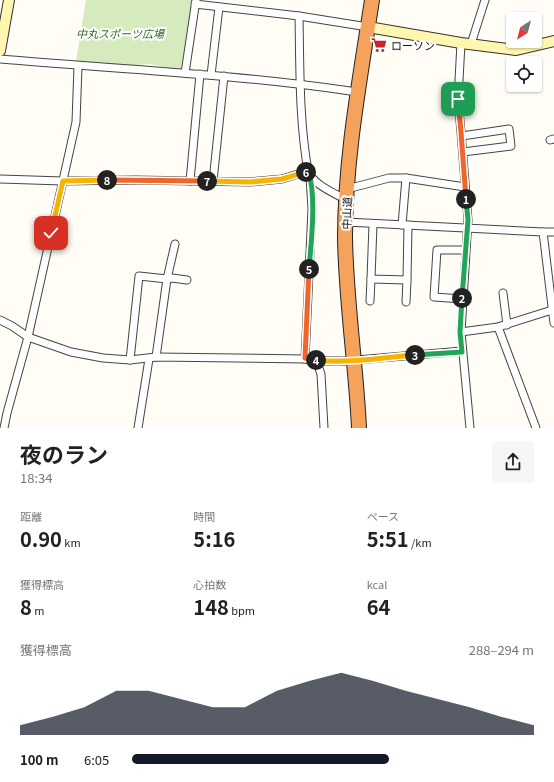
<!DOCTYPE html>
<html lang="ja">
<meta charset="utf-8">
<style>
:root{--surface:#fff;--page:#f6f6f6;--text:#222;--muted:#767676;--accent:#111827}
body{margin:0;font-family:Georgia,"Noto Sans JP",serif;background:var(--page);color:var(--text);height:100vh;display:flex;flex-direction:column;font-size:15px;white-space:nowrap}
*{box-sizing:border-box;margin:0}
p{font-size:13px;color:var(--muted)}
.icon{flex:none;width:22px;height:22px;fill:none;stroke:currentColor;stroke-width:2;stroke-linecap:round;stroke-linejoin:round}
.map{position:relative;height:428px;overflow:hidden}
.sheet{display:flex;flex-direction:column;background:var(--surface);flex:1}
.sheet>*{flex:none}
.needle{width:26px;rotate:216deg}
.controls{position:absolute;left:506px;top:12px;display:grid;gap:8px}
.controls a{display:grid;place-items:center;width:36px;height:36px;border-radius:4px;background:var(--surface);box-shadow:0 1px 3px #0004;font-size:20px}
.pin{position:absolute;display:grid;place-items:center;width:34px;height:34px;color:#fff;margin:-17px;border-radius:8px;box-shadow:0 2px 6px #0006}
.km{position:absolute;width:20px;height:20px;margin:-10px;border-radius:50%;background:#222;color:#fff;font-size:11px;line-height:20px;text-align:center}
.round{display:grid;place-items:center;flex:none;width:42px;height:42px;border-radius:4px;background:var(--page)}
.summary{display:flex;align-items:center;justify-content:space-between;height:68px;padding:0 20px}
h1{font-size:22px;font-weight:700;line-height:30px}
.metrics{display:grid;grid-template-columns:repeat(3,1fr);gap:6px;height:68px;padding:4px 20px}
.metrics div{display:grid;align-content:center}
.metrics b{font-size:20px;font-weight:700}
.metrics small{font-size:11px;font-weight:400}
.metrics p{font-size:11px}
.chart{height:112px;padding:8px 20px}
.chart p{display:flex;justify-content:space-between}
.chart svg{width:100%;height:72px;margin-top:4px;fill:var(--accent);opacity:.7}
ul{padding:0 20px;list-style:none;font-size:13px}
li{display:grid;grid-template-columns:64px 48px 1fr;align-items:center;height:30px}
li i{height:10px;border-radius:5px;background:var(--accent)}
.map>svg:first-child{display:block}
</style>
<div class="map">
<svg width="554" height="428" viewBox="0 0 554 428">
<rect width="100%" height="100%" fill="#fffdf5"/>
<polygon fill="#d5ebbd" points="86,0 195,0 180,71 150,64 119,66 76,61"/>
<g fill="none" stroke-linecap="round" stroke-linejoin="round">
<defs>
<g id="street">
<polyline points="195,4 299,16 368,27"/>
<path d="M299,16C300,68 299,120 308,171"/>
<polyline points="461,43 458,99 461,132 468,220 461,332 470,428"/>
<polyline points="471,44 485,0"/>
<path d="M0,59C117,69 234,74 350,91"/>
<polyline points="185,73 196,0"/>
<polyline points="211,75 219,7"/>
<polyline points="462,136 509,129 511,146 463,152"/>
<polyline points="550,140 554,139"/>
<polyline points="310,177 312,209 305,359 326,361 345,361 462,351"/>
<path d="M0,179L63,181L136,180L250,182L282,179L308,171C313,183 328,190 339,196"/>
<polyline points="190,181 200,74"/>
<polyline points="213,181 224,76"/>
<polyline points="347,189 389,178 406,178 465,187"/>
<polyline points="346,222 543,232 554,323"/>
<polyline points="373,224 371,279 407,280 408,225"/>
<polyline points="402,225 406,178"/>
<polyline points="543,232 554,232"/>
<polyline points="503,293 507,325"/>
<polyline points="462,299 434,297 437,250 465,250"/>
<polyline points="370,301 371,279"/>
<polyline points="406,302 407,280"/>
<polyline points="0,320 12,326 28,337 71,352 103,358 130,360 156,357 305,359"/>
<polyline points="498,327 552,310"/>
<polyline points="461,332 498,327 536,428"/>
<polyline points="156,357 167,279 175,244"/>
<polyline points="130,360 139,276 167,279 172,278 187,280"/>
<polyline points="316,360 321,374 324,428"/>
<polyline points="4,428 7,413 28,337 76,122 78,66"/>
<polyline points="138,428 149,359"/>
</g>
<g id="secondary">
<polyline points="368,27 461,43 516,50 554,41"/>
<polyline points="0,51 9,0"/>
</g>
<path id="highway" d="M359,428C356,365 346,301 345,238C345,158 360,79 372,0"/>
</defs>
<use href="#street" stroke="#444" stroke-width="9"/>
<use href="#secondary" stroke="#333" stroke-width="12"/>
<use href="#highway" stroke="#222" stroke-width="16"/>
<use href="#street" stroke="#fff" stroke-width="7"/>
<use href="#secondary" stroke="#fff6b0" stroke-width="10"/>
<use href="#highway" stroke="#f5a25d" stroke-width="14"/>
</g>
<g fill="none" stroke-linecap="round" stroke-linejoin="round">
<defs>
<polyline id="split-1" points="458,99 461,132 466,199"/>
<polyline id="split-2" points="462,298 468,220 466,199"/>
<polyline id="split-3" points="415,355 462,352 460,332 462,298"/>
<path id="split-4" d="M316,360C347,364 384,357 415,355"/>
<polyline id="split-5" points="309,269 305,358 316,360"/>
<path id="split-6" d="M306,172L308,171C317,194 311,244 309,269"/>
<polyline id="split-7" points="207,181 250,182 282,179 306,172"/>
<polyline id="split-8" points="107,180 207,181"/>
<polyline id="split-9" points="51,233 63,181 107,180"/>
</defs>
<use href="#split-1" stroke="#fff" stroke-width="8"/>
<use href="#split-2" stroke="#fff" stroke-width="8"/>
<use href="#split-3" stroke="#fff" stroke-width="8"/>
<use href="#split-4" stroke="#fff" stroke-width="8"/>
<use href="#split-5" stroke="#fff" stroke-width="8"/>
<use href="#split-6" stroke="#fff" stroke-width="8"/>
<use href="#split-7" stroke="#fff" stroke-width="8"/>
<use href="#split-8" stroke="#fff" stroke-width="8"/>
<use href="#split-9" stroke="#fff" stroke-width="8"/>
<use href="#split-1" stroke="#f0652b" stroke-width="5"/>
<use href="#split-2" stroke="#22a559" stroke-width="5"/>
<use href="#split-3" stroke="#22a559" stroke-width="5"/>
<use href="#split-4" stroke="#f5b400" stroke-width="5"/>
<use href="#split-5" stroke="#f0652b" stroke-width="5"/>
<use href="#split-6" stroke="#22a559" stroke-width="5"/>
<use href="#split-7" stroke="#f5b400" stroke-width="5"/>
<use href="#split-8" stroke="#f0652b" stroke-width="5"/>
<use href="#split-9" stroke="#f5b400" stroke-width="5"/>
</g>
<defs>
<symbol id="supermarket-bare" viewBox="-9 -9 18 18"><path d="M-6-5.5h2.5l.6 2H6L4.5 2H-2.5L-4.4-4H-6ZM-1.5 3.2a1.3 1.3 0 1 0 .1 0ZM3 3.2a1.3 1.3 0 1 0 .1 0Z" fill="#c4262e" stroke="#fff" stroke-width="2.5" paint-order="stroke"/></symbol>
</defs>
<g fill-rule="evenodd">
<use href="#supermarket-bare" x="368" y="34" width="22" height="22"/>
</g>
<g text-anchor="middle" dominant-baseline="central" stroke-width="4" stroke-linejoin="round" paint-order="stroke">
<g font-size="11" font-style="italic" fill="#2f6b1f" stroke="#fff">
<text x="120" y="33">中丸スポーツ広場</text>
</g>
<g font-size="11" fill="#111" stroke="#fff" text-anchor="start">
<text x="391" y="45">ローソン</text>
</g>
<g font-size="11" fill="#111" stroke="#fff">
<text transform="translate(346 213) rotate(-88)">中山道</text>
</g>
</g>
</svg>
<div class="controls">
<a><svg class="needle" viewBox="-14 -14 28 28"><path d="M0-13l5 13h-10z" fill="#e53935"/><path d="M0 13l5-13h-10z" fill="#767676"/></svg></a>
<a><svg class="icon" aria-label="locate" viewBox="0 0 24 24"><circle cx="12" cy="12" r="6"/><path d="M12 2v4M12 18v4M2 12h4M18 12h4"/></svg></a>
</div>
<div class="pin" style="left:458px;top:99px;background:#1e9e55"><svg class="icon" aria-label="arrive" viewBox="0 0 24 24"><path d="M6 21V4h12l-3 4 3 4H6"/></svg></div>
<div class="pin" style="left:51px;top:233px;background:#d93025"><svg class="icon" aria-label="check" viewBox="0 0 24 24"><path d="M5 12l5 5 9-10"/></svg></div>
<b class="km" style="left:466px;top:199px">1</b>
<b class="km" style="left:462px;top:298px">2</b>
<b class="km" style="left:415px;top:355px">3</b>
<b class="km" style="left:316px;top:360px">4</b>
<b class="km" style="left:309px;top:269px">5</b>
<b class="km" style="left:306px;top:172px">6</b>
<b class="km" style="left:207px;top:181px">7</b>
<b class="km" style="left:107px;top:180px">8</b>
</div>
<section class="sheet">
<div class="summary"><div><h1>夜のラン</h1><p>18:34</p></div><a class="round"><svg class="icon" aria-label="share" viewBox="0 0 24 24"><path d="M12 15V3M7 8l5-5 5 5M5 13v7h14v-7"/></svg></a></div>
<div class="metrics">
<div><p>距離</p><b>0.90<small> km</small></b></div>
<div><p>時間</p><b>5:16</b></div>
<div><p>ペース</p><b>5:51<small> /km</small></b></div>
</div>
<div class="metrics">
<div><p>獲得標高</p><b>8<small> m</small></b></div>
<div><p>心拍数</p><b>148<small> bpm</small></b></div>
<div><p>kcal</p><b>64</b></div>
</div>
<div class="chart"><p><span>獲得標高</span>288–294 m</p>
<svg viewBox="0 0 160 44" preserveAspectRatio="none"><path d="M0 44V38L10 33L20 27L30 17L40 17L50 22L60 27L70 27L80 17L90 11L100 6L110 11L120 17L130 22L140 27L150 33L160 38V44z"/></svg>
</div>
<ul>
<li><b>100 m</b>6:05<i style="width:64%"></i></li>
</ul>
</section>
